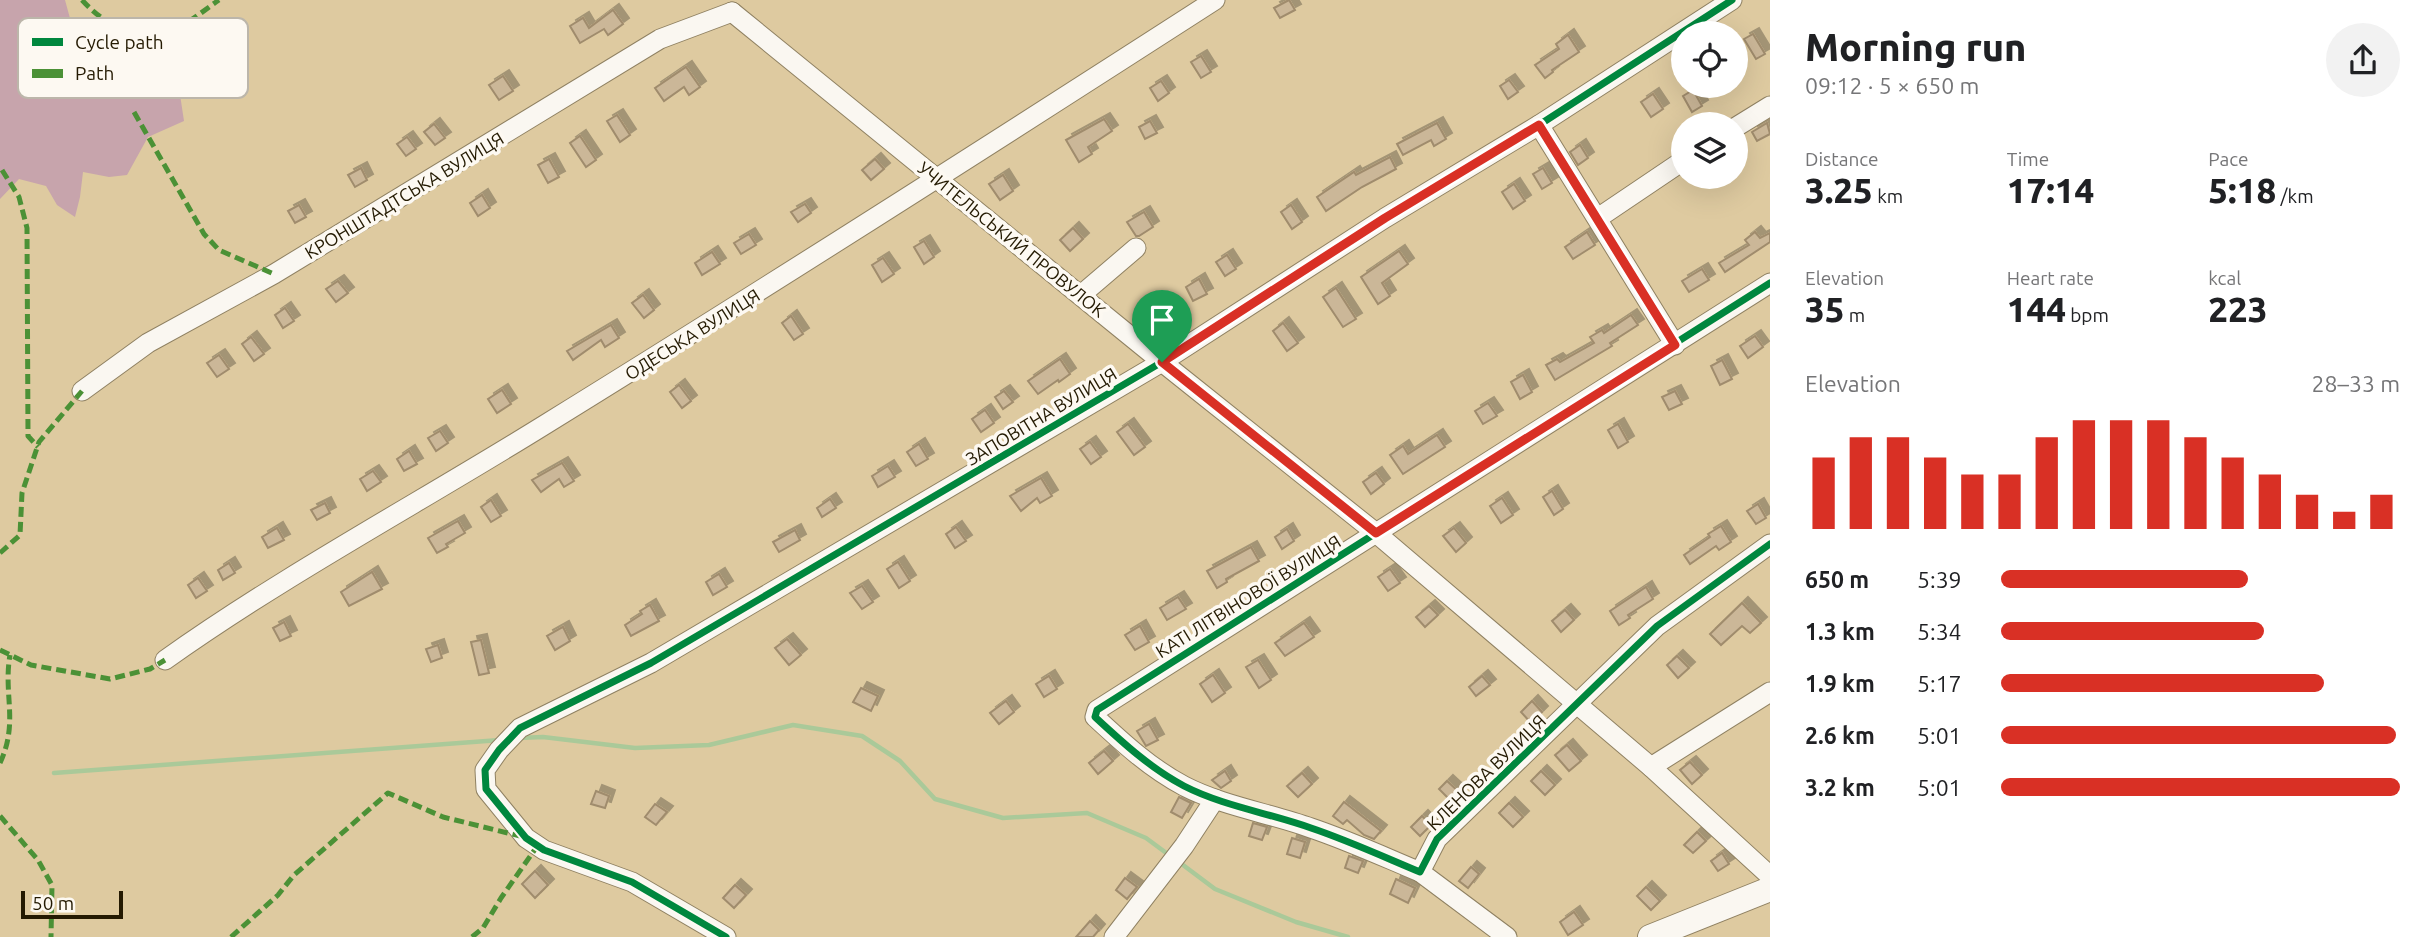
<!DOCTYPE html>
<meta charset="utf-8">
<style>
:root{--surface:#fff;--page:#f2f2f2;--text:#202124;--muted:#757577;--accent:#d93025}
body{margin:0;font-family:Ubuntu,sans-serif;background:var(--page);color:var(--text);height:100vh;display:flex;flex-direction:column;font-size:26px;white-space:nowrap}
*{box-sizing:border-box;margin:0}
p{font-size:23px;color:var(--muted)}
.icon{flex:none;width:38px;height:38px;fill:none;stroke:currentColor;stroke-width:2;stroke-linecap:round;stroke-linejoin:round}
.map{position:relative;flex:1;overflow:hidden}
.panel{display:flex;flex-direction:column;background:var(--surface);width:665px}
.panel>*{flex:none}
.fabs{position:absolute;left:1671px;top:21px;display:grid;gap:14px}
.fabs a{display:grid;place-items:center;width:77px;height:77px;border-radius:50%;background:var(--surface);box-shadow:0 7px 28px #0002;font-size:35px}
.scale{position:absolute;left:21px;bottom:18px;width:102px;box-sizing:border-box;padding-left:7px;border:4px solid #241a02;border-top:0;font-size:19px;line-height:24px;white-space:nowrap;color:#241a02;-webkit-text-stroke:5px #fdf9f2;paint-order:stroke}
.pin{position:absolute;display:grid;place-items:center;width:60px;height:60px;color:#fff;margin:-72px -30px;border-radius:50% 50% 50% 0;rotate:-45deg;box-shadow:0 0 7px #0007}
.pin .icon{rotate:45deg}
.round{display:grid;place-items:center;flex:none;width:74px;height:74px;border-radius:37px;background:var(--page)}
.overview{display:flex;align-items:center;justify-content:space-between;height:119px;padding:0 35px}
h1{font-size:38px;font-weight:800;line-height:52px}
.stats{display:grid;grid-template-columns:repeat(3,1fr);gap:10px;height:119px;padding:7px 35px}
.stats div{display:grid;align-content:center}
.stats b{font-size:35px;font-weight:800}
.stats small{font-size:19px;font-weight:400}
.stats p{font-size:19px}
.chart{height:196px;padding:14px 35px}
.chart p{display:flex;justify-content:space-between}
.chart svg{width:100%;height:126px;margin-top:7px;stroke:var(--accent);stroke-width:6}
ul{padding:0 35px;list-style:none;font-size:23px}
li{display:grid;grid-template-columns:112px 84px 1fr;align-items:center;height:52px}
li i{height:18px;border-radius:9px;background:var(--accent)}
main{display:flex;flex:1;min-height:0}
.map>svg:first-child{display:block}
</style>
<main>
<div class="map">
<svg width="1770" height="937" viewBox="0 0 1770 937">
<defs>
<filter id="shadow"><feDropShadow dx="6" dy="-6" stdDeviation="0" flood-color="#0004"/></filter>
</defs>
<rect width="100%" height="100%" fill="#decaa0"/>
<polygon fill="#c7a4ac" points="0,0 65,0 71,22 115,39 127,67 158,66 179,88 184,121 148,137 127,175 109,177 83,172 80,197 75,217 57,205 46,186 19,179 0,199"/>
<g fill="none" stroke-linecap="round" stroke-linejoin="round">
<g stroke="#aac999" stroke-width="4.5">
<polyline points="519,738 543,737 635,748 709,745 793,725 862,736 900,761 935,799 1003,818 1087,813 1146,838 1169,855"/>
<polyline points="54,773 500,740"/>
<polyline points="1179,862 1215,889 1296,922 1348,937"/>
</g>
</g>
<g fill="#cbb798" stroke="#a08c6d" stroke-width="2" filter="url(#shadow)">
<polygon points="1289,0 1295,10 1280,18 1274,8"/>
<polygon points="613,10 623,24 608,35 604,29 580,43 570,26 583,18 589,28"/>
<polygon points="1753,34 1765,54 1756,59 1744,39"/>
<polygon points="1568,35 1579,52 1552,70 1553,72 1545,78 1535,65 1559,49 1556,44"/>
<polygon points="1201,56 1211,72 1201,78 1191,62"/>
<polygon points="686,67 700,87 689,95 684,87 664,101 655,88"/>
<polygon points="503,76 513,91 499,100 489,85"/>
<polygon points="1509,80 1518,92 1508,99 1500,86"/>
<polygon points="1161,81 1169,93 1158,101 1150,88"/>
<polygon points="1693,90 1702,106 1692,112 1683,96"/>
<polygon points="1653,94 1663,109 1651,117 1641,102"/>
<polygon points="617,115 630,135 620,142 607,121"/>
<polygon points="1104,119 1112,131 1088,147 1092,154 1079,162 1066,140"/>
<polygon points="1150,121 1157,133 1145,139 1139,127"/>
<polygon points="1437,123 1446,139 1434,146 1431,140 1403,155 1397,144"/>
<polygon points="1767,123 1770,134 1757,141 1752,132"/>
<polygon points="434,124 445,138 435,145 424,132"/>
<polygon points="580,136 596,160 586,167 570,143"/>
<polygon points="407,137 416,149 406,156 397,144"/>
<polygon points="1580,145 1588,158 1578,165 1570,152"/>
<polygon points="1390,157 1396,169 1362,187 1326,211 1317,197 1354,172 1356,175"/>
<polygon points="549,159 559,177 548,183 538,165"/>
<polygon points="875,159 884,169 871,180 862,170"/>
<polygon points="361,168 367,180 355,187 348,175"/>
<polygon points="1543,168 1552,183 1542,189 1533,174"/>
<polygon points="1003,175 1013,191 1000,200 989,184"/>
<polygon points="1514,184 1525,201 1513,209 1502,192"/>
<polygon points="482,195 490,208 478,216 470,203"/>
<polygon points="805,204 811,213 798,222 791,212"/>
<polygon points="299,205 306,217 295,223 288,211"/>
<polygon points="1291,205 1302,222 1292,229 1281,212"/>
<polygon points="1144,212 1153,227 1139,236 1136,236 1127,222"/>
<polygon points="1073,228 1083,239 1070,251 1060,240"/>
<polygon points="1587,232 1595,245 1573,259 1565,247"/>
<polygon points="1755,232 1760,238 1770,233 1770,242 1725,272 1719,263 1749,245 1745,240"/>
<polygon points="749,234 756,245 741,254 734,243"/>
<polygon points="924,241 934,257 924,264 914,247"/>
<polygon points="1399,251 1408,264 1382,283 1390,296 1378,304 1361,277"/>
<polygon points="712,252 720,264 702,275 695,263"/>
<polygon points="1227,255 1236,269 1225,276 1216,262"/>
<polygon points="883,258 894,274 882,282 872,265"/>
<polygon points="1702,269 1709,280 1689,292 1682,281"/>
<polygon points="1199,279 1207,294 1193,301 1186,287"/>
<polygon points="338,281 348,293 336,302 326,289"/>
<polygon points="1336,288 1356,319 1343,327 1323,297"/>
<polygon points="643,295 654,310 644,318 632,303"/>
<polygon points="285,308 294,321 283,328 275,315"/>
<polygon points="1631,315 1638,325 1610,343 1612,346 1555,380 1546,365 1557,359 1560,362 1594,343 1590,337 1602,330 1604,333"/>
<polygon points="791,316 803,334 794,340 782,323"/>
<polygon points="1283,323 1298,343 1287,351 1273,331"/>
<polygon points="611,325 619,338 605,347 601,340 573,360 567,351"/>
<polygon points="1755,336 1763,347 1748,358 1740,346"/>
<polygon points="251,337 264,354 254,361 242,344"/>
<polygon points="219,355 229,369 217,377 207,363"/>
<polygon points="1060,359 1070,374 1059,382 1058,380 1038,394 1028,381"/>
<polygon points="1722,360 1732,379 1720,385 1711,366"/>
<polygon points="1523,375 1532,392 1520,399 1511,382"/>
<polygon points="679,385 691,401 682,408 670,392"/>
<polygon points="502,390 511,404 497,413 488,399"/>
<polygon points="1004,391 1013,402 1003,409 995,397"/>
<polygon points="1675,391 1682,404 1669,410 1662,397"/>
<polygon points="1488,403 1497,416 1483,424 1475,411"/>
<polygon points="985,410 994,423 981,432 972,419"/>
<polygon points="1128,424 1145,447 1134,455 1117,432"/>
<polygon points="1618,424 1628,442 1618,448 1608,430"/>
<polygon points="440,431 448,443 436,451 428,438"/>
<polygon points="1437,435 1445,447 1403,474 1390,455 1403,446 1408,454"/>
<polygon points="1090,442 1101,457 1091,464 1080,449"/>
<polygon points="919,444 928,459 916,466 907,452"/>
<polygon points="409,451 417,464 404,471 397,459"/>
<polygon points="562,463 574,481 564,487 559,479 541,492 532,480"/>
<polygon points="888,466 895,477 878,487 872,476"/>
<polygon points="373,471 381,482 367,491 360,479"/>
<polygon points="1376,473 1384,484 1371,494 1363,482"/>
<polygon points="1041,478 1052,496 1040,503 1037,498 1021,511 1010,496"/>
<polygon points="1552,491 1563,509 1554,515 1543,497"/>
<polygon points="1502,498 1513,515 1501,523 1490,506"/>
<polygon points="830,499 836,508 822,517 817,508"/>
<polygon points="491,500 501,516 491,522 481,507"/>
<polygon points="325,503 330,513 317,520 311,510"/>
<polygon points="1758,504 1766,518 1756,524 1747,511"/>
<polygon points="458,521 465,533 446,544 448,547 437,553 428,538"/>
<polygon points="1721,526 1731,542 1719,550 1716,546 1690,564 1684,555 1710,537 1708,534"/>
<polygon points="956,527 966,541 955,548 946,534"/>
<polygon points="277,528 284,540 268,548 262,537"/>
<polygon points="1454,528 1466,543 1456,552 1443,536"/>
<polygon points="1287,529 1294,541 1282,549 1275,537"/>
<polygon points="795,530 800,540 779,552 773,542"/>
<polygon points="1251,547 1259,561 1226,579 1227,582 1217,588 1207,571"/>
<polygon points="898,562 910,581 899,588 887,569"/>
<polygon points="229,563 235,573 223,580 218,570"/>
<polygon points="1390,569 1400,583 1388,591 1378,577"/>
<polygon points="372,572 382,589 349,606 341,592"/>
<polygon points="719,574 727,587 713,595 706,582"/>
<polygon points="198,578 207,591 196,598 188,585"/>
<polygon points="862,586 873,602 862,609 850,593"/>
<polygon points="1646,587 1653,599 1628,615 1630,618 1619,625 1610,611"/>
<polygon points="1178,597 1186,609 1167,620 1160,608"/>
<polygon points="1742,603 1761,623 1750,633 1742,626 1721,645 1710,634"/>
<polygon points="650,605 659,621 631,636 625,625 642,614 640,611"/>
<polygon points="1429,606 1438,615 1425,627 1416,617"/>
<polygon points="1565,610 1574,620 1561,632 1552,621"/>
<polygon points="284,622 291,636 280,641 273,628"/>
<polygon points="1304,623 1314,637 1285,656 1275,643"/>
<polygon points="1140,626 1149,642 1135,650 1125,635"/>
<polygon points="563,627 570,641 555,650 547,636"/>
<polygon points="787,639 801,655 789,665 775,648"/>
<polygon points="481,640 489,673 479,675 471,642"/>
<polygon points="438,645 442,658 431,662 426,649"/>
<polygon points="1677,656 1689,668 1678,678 1667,665"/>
<polygon points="1258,660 1271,680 1259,688 1246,667"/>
<polygon points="1213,675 1225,693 1212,702 1200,684"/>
<polygon points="1049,676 1057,689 1044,697 1036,684"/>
<polygon points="1482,676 1490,685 1476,696 1469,687"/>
<polygon points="861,688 878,696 871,711 853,702"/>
<polygon points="1006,701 1014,712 999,724 990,713"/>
<polygon points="1532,701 1542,712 1531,723 1521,712"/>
<polygon points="1149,724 1158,740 1146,746 1137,731"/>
<polygon points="1567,745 1581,761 1569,771 1555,755"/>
<polygon points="1104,751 1113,761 1098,774 1089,763"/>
<polygon points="1690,762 1702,775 1692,784 1680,770"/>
<polygon points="1225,771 1231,781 1221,788 1212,780"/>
<polygon points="1541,771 1555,785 1545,795 1531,781"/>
<polygon points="1302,773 1312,784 1298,797 1287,786"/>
<polygon points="1447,781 1460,793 1452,802 1439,789"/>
<polygon points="596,791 609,796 605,808 591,804"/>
<polygon points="1179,797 1191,803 1182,818 1171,812"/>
<polygon points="1344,802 1381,831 1374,839 1364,835 1347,820 1343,824 1333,816"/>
<polygon points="1509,803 1523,817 1513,827 1499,813"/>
<polygon points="655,804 667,812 656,825 645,817"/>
<polygon points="1422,816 1431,825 1420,836 1411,827"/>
<polygon points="1253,823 1267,827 1262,840 1249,836"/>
<polygon points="1697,832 1706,841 1693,853 1684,845"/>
<polygon points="1292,838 1305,842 1300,858 1287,854"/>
<polygon points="1722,853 1729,864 1718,871 1711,861"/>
<polygon points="1349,856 1363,861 1358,873 1345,868"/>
<polygon points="1471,867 1479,874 1468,888 1459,881"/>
<polygon points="535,871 548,885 535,898 522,884"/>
<polygon points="1125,878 1137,887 1127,899 1116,890"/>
<polygon points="1396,879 1415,888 1408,903 1390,894"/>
<polygon points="735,885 746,895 734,908 723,898"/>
<polygon points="1646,887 1660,901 1651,910 1637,896"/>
<polygon points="1574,912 1583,925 1568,935 1560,922"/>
<polygon points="1090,921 1099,930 1093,937 1076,937"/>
</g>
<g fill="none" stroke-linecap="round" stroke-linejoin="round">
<defs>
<g id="minor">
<polyline points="732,12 1162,362 1376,533 1651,767 1770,876"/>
<polyline points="1539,125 1675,345"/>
<polyline points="1736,127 1770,106"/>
<polyline points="1598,218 1684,160"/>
<path d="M1770,283L1097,710L1095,717C1122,742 1150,768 1184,786C1223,806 1269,813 1311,828C1347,840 1384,857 1420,872L1437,839L1657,626L1770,544"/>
<polyline points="1081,295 1136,248"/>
<polyline points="82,391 148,343 274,274 660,39 732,12"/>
<path d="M165,660C286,574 419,503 546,424C771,285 993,143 1215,0"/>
<polyline points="1651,767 1770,692"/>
<polyline points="1420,872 1507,937"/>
<polyline points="726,937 632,882 544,850 526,838 486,789 485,770 499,750 520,728 651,663 1162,362 1385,218 1539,125 1732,0"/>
<polyline points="1114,937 1184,846 1215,799"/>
</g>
<polyline id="major" points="1650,937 1770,889"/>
</defs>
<use href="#minor" stroke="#8f8162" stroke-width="21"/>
<use href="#major" stroke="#8f8162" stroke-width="26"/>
<use href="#minor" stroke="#faf7f1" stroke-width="19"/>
<use href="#major" stroke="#faf7f1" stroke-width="24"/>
<g stroke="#4b9136" stroke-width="5" stroke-dasharray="10 5" stroke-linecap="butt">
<path d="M82,0C104,24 133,41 167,32C185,27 204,10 219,0"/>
<polyline points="134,112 204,234 219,250 274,274"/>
<polyline points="2,170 19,197 27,228 28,436 38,447"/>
<polyline points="0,553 20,535 22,493 39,442 82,391"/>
<polyline points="0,650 31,665 110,679 150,669 165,660"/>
<path d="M0,763C19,722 3,695 10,655"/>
<polyline points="0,816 38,860 52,885 51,937"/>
<polyline points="231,937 278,895 294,875 388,793 443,817 524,837"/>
<polyline points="472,937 483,928 501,898 538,845"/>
</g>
<defs>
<g id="cycleway">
<path d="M1770,283L1097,710L1095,717C1122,742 1150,768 1184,786C1223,806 1269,813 1311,828C1347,840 1384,857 1420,872L1437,839L1657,626L1770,544"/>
<polyline points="726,937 632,882 544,850 526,838 486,789 485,770 499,750 520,728 651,663 1162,362 1385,218 1539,125 1732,0"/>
</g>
</defs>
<use href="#cycleway" stroke="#fdf9f2" stroke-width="11"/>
<use href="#cycleway" stroke="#00873e" stroke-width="7"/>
</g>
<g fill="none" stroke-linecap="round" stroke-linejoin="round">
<defs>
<polygon id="route" points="1539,125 1675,345 1376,533 1162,362 1385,218"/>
</defs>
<use href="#route" stroke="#fff" stroke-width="14"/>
<use href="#route" stroke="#d93025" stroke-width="9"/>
</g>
<g text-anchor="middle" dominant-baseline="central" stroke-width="7" stroke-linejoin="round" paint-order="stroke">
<g font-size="18" fill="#241a02" stroke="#fdf9f2">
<text transform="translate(404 195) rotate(-31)">КРОНШТАДТСЬКА ВУЛИЦЯ</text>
<text transform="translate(1012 239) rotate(39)">УЧИТЕЛЬСЬКИЙ ПРОВУЛОК</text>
<text transform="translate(692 334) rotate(-32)">ОДЕСЬКА ВУЛИЦЯ</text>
<text transform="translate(1041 416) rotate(-31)">ЗАПОВІТНА ВУЛИЦЯ</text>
<text transform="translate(1248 596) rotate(-32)">КАТІ ЛІТВІНОВОЇ ВУЛИЦЯ</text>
<text transform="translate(1486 772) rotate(-44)">КЛЕНОВА ВУЛИЦЯ</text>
</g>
</g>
<rect x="18" y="18" width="230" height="80" rx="10" fill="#fdf9f2" stroke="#bcb6aa" stroke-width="2"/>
<rect x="32" y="38" width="31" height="8" fill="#00873e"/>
<rect x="32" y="69" width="31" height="9" fill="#4b9136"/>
<g font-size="19" fill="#241a02">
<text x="75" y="49">Cycle path</text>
<text x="75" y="80">Path</text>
</g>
</svg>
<div class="fabs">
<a><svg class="icon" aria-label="locate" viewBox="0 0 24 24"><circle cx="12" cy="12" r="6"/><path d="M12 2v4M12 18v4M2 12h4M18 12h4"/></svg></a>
<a><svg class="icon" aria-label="layers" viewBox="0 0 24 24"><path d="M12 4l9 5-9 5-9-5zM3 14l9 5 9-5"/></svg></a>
</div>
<div class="scale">50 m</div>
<div class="pin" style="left:1162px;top:362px;background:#1e9e55"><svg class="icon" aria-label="arrive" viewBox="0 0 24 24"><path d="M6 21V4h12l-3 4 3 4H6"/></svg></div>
</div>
<section class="panel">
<div class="overview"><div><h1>Morning run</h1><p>09:12 · 5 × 650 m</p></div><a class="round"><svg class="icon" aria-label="share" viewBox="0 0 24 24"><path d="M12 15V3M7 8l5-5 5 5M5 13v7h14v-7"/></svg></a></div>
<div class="stats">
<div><p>Distance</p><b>3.25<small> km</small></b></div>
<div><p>Time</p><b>17:14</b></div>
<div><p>Pace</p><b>5:18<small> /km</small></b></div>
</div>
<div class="stats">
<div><p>Elevation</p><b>35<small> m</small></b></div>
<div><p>Heart rate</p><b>144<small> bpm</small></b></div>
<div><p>kcal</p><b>223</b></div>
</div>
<div class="chart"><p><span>Elevation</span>28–33 m</p>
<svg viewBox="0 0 160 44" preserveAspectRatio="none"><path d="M5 44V19M15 44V12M25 44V12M35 44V19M45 44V25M55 44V25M65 44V12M75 44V6M85 44V6M95 44V6M105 44V12M115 44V19M125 44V25M135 44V32M145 44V38M155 44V32"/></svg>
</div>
<ul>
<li><b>650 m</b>5:39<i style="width:62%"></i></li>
<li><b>1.3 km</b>5:34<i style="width:66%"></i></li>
<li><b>1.9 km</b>5:17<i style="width:81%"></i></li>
<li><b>2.6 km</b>5:01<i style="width:99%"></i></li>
<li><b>3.2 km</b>5:01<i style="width:100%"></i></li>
</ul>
</section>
</main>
